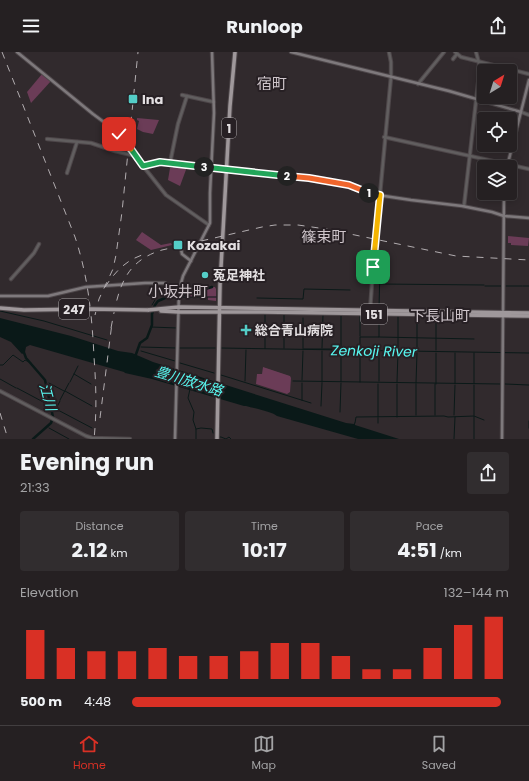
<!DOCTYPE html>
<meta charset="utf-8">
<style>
:root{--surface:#252022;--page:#312d2f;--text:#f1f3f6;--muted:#a3a3a5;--line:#423e40;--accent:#d93025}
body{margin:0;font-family:Poppins,"Noto Sans JP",sans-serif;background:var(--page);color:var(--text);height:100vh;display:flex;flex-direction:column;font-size:15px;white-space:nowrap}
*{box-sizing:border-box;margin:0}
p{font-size:13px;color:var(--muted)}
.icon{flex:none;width:22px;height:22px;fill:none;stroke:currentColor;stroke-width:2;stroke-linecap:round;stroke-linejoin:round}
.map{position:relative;height:387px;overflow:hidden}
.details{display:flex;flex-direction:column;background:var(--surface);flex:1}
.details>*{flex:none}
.needle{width:26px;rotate:38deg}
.fabs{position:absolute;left:477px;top:12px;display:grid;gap:8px}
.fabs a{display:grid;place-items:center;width:40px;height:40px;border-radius:4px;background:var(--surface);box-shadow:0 2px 10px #0003,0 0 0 1px var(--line);font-size:20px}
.pin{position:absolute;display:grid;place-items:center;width:34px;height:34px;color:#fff;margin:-17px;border-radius:8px;box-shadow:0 2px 6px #0006}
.km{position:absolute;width:20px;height:20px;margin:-10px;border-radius:50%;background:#222;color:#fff;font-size:11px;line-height:20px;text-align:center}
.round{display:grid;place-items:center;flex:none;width:42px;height:42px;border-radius:4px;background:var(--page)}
.head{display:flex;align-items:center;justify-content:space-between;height:68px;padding:0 20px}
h1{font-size:22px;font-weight:700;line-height:30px}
.metrics{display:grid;grid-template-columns:repeat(3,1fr);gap:6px;height:68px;padding:4px 20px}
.metrics div{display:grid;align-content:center;border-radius:4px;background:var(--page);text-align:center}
.metrics b{font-size:20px;font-weight:700}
.metrics small{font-size:11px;font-weight:400}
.metrics p{font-size:11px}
.chart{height:112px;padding:8px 20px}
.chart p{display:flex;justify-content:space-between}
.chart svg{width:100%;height:72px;margin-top:4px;stroke:var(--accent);stroke-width:6}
ul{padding:0 20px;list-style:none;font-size:13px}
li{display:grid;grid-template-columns:64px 48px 1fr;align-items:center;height:30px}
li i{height:10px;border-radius:5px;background:var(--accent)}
header{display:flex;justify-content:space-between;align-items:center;height:52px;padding:0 20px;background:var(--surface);font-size:18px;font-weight:700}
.menu{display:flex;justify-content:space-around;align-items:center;height:56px;border-top:1px solid var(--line);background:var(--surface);font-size:11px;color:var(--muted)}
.menu a{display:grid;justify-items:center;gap:2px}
.menu .active{color:var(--accent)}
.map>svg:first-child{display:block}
</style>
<header><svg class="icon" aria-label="menu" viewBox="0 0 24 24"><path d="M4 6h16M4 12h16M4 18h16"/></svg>Runloop<svg class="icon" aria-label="share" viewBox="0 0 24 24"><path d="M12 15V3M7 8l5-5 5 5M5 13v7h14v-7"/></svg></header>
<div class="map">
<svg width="529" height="387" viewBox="0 0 529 387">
<rect width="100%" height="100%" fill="#312a2d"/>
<g fill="#6b3c57">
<polygon points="42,22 51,29 31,51 27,40"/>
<polygon points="137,66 159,68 153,82 143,80 137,77 139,69 137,68"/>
<polygon points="174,113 187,115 180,134 168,128 170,116 173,116"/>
<polygon points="142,180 161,193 171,191 172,193 151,198 136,188"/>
<polygon points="508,184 529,186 528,194 511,193 511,191 508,191"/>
<polygon points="212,235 215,235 216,237 216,249 208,248 208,245 180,245"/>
<polygon points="263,315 290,324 291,326 290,340 287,342 256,332 257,322 262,322"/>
</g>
<path fill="#0a1918" d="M0,266L71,284L118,299L132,301L153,310L346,371L354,372L355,370V373L399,387H358L277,364C273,360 253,356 246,354H244L152,327L125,321L124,320L30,293L26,295L25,300L22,302L11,290L0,285Z"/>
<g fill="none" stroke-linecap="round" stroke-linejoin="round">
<g stroke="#0a1918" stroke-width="1">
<polyline points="379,232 484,233"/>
<polyline points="485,234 502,234"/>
<polyline points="506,234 522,234"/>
<polyline points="523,234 529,234"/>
<polyline points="179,245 216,245"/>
<polyline points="257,246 303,247 304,237 350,238"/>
<polyline points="152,253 155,248 155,232"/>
<polyline points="379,256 380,215"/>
<polyline points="0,259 44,269 107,288"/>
<polyline points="151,275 177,276"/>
<polyline points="360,284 360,264"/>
<polyline points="379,285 474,287"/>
<polyline points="141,295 176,296"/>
<polyline points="179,296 215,296"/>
<polyline points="220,296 529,301"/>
<polyline points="265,296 265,262"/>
<polyline points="284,296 284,262"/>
<polyline points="303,296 303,266"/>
<polyline points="322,296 323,263"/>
<polyline points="341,296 341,264"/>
<polyline points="303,297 360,297 360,285 379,285 379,264"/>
<polyline points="398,298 398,264"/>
<polyline points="417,298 417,265"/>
<polyline points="436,298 436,265"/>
<polyline points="141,299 175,309"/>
<polyline points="180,311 214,321"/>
<polyline points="0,313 3,313 13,303 23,310 25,308 31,311"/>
<polyline points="74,322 91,332"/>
<polyline points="221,323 311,351"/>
<polyline points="0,327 16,336"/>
<polyline points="302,328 303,299"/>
<polyline points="245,329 246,298"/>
<polyline points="293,329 500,332"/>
<polyline points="341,329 341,299"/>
<polyline points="379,329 379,300"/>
<polyline points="70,330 78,314"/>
<polyline points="322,330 322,299"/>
<polyline points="360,330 360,300"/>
<polyline points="397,330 398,300"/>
<polyline points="49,331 64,339"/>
<polyline points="416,331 417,301"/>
<polyline points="455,331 455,301"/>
<polyline points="474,331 474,301"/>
<polyline points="436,332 436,301"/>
<polyline points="505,332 529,333"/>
<polyline points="17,336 47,352"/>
<polyline points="190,337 188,346 194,360 193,368 196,377 196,387"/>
<polyline points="65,339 92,354"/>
<polyline points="60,348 69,331"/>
<polyline points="302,348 302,331"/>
<polyline points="60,349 56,357 92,376"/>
<polyline points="321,354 322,331"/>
<polyline points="340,360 341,331"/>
<polyline points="416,363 416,332"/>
<polyline points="435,363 435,332"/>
<polyline points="454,363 455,333"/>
<polyline points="474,363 474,333"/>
<polyline points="378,365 378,332"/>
<polyline points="397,365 397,332"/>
<polyline points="529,369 529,376"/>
<polyline points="355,371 356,365 444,364 448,365 474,364 484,368"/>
<polyline points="378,371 378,366"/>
<polyline points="49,376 69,387"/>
<polyline points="196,377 201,376 212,377 213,381"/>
<polyline points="219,385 221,385 226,387 229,385 231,387"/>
<polyline points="454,387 455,365"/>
<polyline points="474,387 474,364"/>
</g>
<g stroke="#0a1918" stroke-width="2.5">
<polyline points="23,298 26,306 45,328 53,365 51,371 33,387"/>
<polyline points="135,305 140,291 147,286 152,273 152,262 155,253 158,249 165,246 181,244 212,235"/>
</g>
<defs>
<g id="tertiary">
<polyline points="455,0 461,5 529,22"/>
<polyline points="453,7 457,2"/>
<polyline points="418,32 444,0"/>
<polyline points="182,43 214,50"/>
<polyline points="521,60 529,63"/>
<polyline points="384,85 529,117"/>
<polyline points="47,87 91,91 115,99 136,104"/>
<polyline points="170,111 178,72 187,44"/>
<polyline points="143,114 166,143 209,173"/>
<polyline points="67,121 77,90"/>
<polyline points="464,154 479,23 479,11 476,0"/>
<polyline points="11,227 34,201 39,192"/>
<polyline points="370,259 373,217 391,25 391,10 389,0"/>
<polyline points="0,339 86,384 92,386 130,387"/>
</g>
<g id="secondary">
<polyline points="17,0 93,62 116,79 131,97 143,114 160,110 236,119 309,126 349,133 371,142 411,148 462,154 492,160 504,164 529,166"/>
<polyline points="291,0 449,39 521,60"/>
<polyline points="507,115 529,28"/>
<polyline points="181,197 182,202 191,209"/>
<polyline points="0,244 48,244 86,235 145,231 165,231 179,241"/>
<polyline points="175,387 179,239 183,224 210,171 210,141 214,61 212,0"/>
<polyline points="502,387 504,141"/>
</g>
<g id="trunk">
<polyline points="148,258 179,255 529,261"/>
<polyline points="161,259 179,260 263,260 529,264"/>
<polyline points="217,387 220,233 230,54 235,0"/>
</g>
</defs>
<use href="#tertiary" stroke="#4e474a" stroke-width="4.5"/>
<use href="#secondary" stroke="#4e474a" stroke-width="4.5"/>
<use href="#trunk" stroke="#4e474a" stroke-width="5.5"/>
<use href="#tertiary" stroke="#615e5f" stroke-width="2.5"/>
<use href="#secondary" stroke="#7e797c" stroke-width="2.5"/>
<use href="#trunk" stroke="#9f989b" stroke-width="3.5"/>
<g stroke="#b2adb0" stroke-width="1" stroke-dasharray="7 7" stroke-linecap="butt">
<path d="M2,0L75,185C88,224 92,263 94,305C96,332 97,359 94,387"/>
<path d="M105,235C115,220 125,209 142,203"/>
<polyline points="95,263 99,247 113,217 116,203 122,160 138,0"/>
<path d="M111,276C118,240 122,210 162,198L262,175L275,173H298L326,177L456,204L529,208"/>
<polyline points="0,361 8,387"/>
<polyline points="100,366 112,271"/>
</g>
<defs>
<polyline id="trunk-bridge" points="0,256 24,258 89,257 148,258"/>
</defs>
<use href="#trunk-bridge" stroke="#4e474a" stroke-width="5.5" stroke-linecap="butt"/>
<use href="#trunk-bridge" stroke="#9f989b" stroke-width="3.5"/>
</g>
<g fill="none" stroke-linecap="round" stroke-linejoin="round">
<defs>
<polyline id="split-1" points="369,141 380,143 373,215"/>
<polyline id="split-2" points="287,124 309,126 349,133 369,141"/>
<polyline id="split-3" points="204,115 287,124"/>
<polyline id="split-4" points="131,97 143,114 160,110 204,115"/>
<polyline id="split-5" points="119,82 131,97"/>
</defs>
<use href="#split-1" stroke="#fff" stroke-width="8"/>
<use href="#split-2" stroke="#fff" stroke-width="8"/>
<use href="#split-3" stroke="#fff" stroke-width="8"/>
<use href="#split-4" stroke="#fff" stroke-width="8"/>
<use href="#split-5" stroke="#fff" stroke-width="8"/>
<use href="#split-1" stroke="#f5b400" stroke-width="5"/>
<use href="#split-2" stroke="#f0652b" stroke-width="5"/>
<use href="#split-3" stroke="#22a559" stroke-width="5"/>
<use href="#split-4" stroke="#22a559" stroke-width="5"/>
<use href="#split-5" stroke="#f5b400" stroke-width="5"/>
</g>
<g fill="#54cdc7" stroke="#272024" stroke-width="1.5">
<rect x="128" y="42" width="10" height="10" rx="2"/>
<rect x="173" y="188" width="10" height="10" rx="2"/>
<circle cx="205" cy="223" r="4"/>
<path d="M244 272h4v4h4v4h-4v4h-4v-4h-4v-4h4z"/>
</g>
<g text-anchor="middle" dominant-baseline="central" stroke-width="4" stroke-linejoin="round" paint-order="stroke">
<g fill="#272024" stroke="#aba6a9" stroke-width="1">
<rect x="222" y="66" width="14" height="20" rx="3"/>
<rect x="59" y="247" width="30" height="20" rx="3"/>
<rect x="361" y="252" width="26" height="20" rx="3"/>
</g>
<g font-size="12" font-weight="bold" fill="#e4e0e2">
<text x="229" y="76">1</text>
<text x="74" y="257">247</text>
<text x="374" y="262">151</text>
</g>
<g font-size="13" font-weight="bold" fill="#e4e0e2" stroke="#272024" text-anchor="start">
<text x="142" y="47">Ina</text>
<text x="187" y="193">Kozakai</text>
<text x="213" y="223">菟足神社</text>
<text x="255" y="278">総合青山病院</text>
</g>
<g font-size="14" font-style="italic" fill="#58f8f1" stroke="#272024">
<text transform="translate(374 299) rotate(1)">Zenkoji River</text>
<text transform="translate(189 329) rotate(17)">豊川放水路</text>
<text transform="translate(48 345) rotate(75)">江川</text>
</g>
<g font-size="15" fill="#cfc6cb" stroke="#272024">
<text x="272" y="31">宿町</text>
<text x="324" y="184">篠束町</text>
<text x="178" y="239">小坂井町</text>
<text x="440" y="263">下長山町</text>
</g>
</g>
</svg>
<div class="fabs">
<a><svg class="needle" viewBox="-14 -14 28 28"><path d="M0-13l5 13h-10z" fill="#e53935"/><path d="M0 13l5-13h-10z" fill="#a3a3a5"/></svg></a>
<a><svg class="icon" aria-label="locate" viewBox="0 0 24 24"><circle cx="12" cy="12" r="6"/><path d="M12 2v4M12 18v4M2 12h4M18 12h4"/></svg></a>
<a><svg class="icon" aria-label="layers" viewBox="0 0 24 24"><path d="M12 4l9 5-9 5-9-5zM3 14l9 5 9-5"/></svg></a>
</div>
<div class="pin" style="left:373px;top:215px;background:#1e9e55"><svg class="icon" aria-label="arrive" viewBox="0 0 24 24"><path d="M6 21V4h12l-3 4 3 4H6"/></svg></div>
<div class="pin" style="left:119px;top:82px;background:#d93025"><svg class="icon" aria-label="check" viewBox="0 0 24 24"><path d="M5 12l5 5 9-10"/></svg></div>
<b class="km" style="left:369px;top:141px">1</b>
<b class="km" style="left:287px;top:124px">2</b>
<b class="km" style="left:204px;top:115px">3</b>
</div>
<section class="details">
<div class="head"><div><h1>Evening run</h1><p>21:33</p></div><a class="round"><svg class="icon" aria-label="share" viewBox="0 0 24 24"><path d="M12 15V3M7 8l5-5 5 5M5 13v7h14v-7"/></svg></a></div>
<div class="metrics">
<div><p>Distance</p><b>2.12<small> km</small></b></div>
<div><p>Time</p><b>10:17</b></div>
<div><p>Pace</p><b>4:51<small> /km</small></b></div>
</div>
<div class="chart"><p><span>Elevation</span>132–144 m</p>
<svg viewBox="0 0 160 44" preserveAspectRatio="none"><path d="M5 44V14M15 44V25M25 44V27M35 44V27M45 44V25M55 44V30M65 44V30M75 44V27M85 44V22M95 44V22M105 44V30M115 44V38M125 44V38M135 44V25M145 44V11M155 44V6"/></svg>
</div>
<ul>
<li><b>500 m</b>4:48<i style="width:98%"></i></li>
</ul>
</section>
<nav class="menu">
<a class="active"><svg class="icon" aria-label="home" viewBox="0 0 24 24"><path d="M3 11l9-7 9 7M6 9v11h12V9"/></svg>Home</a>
<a><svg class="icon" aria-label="map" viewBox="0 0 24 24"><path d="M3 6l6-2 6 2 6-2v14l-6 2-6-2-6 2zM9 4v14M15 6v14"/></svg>Map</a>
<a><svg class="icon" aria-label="saved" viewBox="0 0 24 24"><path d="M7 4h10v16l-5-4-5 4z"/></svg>Saved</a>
</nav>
